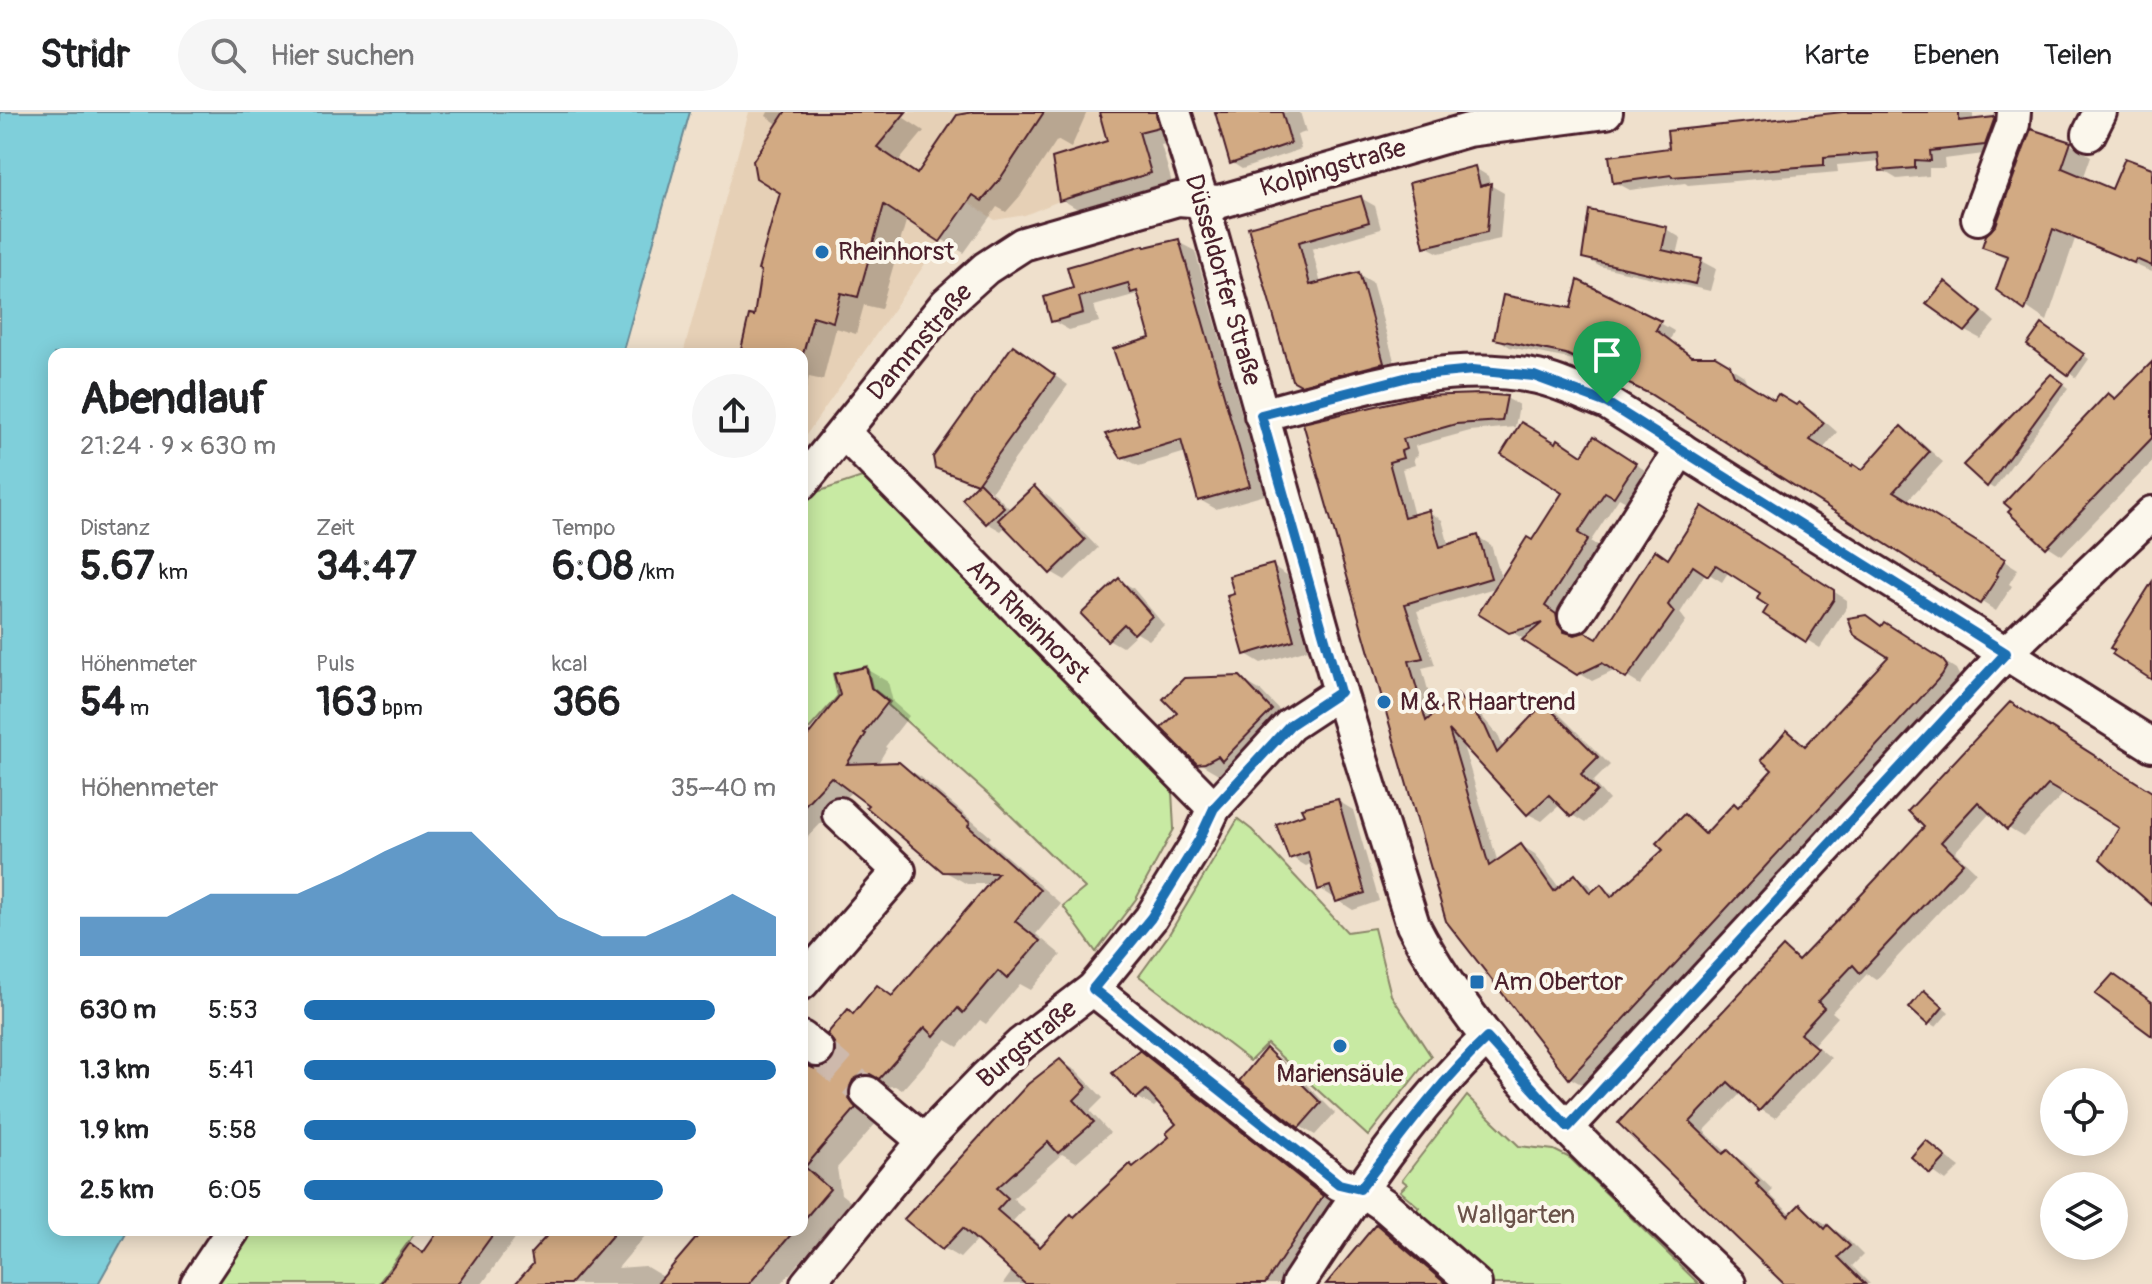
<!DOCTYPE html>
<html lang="de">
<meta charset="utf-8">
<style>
:root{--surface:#fff;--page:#f6f6f6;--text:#202124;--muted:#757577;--line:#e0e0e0;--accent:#1f6fb2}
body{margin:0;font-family:Pangolin,sans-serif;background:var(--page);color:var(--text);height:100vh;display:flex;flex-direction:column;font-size:30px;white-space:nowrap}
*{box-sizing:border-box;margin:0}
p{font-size:26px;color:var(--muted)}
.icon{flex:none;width:44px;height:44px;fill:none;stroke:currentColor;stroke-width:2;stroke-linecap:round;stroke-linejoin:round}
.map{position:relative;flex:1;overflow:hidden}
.drawer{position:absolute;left:48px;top:236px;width:760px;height:888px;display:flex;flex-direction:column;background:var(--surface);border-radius:16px;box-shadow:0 4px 20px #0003}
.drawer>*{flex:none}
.controls{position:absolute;left:2040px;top:956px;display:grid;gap:16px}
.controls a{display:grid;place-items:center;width:88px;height:88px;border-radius:50%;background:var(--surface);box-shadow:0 4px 20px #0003;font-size:40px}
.pin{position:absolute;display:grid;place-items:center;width:68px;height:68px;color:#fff;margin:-82px -34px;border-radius:50% 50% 50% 0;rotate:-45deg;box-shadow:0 0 8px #0007}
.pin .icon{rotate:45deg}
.round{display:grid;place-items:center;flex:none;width:84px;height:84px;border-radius:42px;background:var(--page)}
.summary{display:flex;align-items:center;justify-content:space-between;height:136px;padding:0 32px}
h1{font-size:44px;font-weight:800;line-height:60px}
.figures{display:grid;grid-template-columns:repeat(3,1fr);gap:12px;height:136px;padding:8px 32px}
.figures div{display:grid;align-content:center}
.figures b{font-size:40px;font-weight:800}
.figures small{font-size:22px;font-weight:400}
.figures p{font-size:22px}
.chart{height:224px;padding:16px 32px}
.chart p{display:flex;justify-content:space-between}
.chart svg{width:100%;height:144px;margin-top:8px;fill:var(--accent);opacity:.7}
ul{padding:0 32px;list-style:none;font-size:26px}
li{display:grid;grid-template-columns:128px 96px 1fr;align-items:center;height:60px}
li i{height:20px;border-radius:10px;background:var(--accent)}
header{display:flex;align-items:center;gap:48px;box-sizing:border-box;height:112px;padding:0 40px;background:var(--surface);border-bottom:2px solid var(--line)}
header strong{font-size:38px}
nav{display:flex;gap:44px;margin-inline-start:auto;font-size:28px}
.search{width:560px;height:72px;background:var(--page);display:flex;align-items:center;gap:20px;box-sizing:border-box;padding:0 28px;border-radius:44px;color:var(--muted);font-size:30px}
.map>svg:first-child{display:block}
</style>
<header>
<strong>Stridr</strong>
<div class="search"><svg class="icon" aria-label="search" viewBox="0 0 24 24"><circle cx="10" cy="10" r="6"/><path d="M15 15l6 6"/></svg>Hier suchen</div>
<nav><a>Karte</a><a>Ebenen</a><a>Teilen</a></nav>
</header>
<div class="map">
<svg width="2152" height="1172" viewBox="0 0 2152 1172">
<rect width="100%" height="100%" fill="#efe0cc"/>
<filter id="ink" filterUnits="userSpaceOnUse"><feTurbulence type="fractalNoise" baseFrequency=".0125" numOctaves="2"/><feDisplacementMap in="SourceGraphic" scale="16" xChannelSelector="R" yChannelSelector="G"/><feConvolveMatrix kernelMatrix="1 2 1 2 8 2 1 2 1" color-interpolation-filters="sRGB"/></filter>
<g filter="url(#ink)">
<polygon fill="#e6d0b6" points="749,0 1142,0 1147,18 1139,21 1151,61 1059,89 1025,103 995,108 968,90 802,329 802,242 683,242"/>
<g fill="#c8eaa3" stroke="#898467" stroke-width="2">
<polygon points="862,365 882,374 1172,679 1174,717 1136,787 1096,840 1063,794 1085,776 996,689 888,593 890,590 872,576 867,554 833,562 838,584 802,625 802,385"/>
<polygon points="1238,707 1252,718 1347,820 1374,816 1391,883 1431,944 1368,1024 1267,932 1250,949 1139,864 1168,824"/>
<polygon points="1467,984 1519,1034 1554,1038 1570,1046 1699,1172 1488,1172 1412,1103 1419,1095 1400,1079 1407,1072 1402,1068"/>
<polygon points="239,1118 417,1118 378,1172 204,1172"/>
</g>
<polygon fill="#7fcfda" stroke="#6a8994" stroke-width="2" points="0,0 690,0 622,242 54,242 54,1118 128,1118 98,1172 0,1172"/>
<g fill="#0003" fill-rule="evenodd">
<polygon points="768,0 895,0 924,19 899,49 919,63 983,0 1087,0 1071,36 1057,28 1021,83 1006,100 997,95 964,141 907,106 881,197 864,193 856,222 836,216 823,268 809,265 802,294 802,242 742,242 755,206 782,80 779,13 766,4"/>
<polygon points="1101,0 1161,0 1170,31 1161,33 1173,74 1084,101 1061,87 1110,31"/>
<polygon points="1217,0 1300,0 1306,20 1297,23 1301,37 1242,57 1231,50"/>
<polygon points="1859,0 1970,0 1973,2 1973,9 1994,7 2008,15 2000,40 1944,47 1945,56 1929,56 1929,64 1897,67 1882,58 1881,49 1837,53 1838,60 1688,73 1685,71 1630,78 1615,70 1671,38"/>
<polygon points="2070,32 2091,44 2083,67 2113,79 2152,58 2152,160 2075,127 2047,209 1999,177 2009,148 1984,134"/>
<polygon points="1475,56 1488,64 1490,73 1504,81 1500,127 1439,141 1425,134"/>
<polygon points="1361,86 1375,94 1381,117 1312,137 1321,172 1358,162 1372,170 1397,259 1308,275 1293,267 1250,117"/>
<polygon points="1666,117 1681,126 1677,143 1701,149 1716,157 1710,179 1599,154 1584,145"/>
<polygon points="1178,130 1195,139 1265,383 1216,397 1200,388 1186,340 1139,354 1122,345 1142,313 1153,228 1140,184 1137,182 1094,194 1099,210 1069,218 1053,209 1076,178 1147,137"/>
<polygon points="1945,172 1960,180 1995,210 1981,227 1966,219"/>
<polygon points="1573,199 1660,211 1674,219 1670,228 1694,246 1730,255 1744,264 1748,273 1775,290 1797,295 1799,292 1814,300 1837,320 1823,337 1862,361 1901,317 1915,325 1943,350 1907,389 2018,457 2009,472 2012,474 1996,499 1661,287 1583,250 1510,235 1496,226"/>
<polygon points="2050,219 2089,247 2076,266 2030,232"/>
<path d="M1027,244L1068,273L992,379L1011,398L1034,376L1048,384L1098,436L1065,468L1051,460L1007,413L1001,419L987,411L978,374L937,355ZM980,373L989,377L996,385L994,387Z"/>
<polygon points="2152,252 2152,350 2062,443 2048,434 2011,400"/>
<polygon points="2058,268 2068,276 1994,377 1988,373"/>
<polygon points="1506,286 1519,293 1515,315 1470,319 1415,334 1418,344 1413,346 1415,353 1402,357 1414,404 1429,400 1442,408 1449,434 1478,425 1491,433 1502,469 1533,431 1565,380 1556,334 1583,345 1607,334 1648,360 1628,391 1619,386 1590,430 1600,436 1556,504 1569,511 1574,525 1598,530 1670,449 1716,404 1847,488 1847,495 1820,536 1765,502 1771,493 1763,481 1729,459 1722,470 1706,460 1680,501 1686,509 1640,573 1616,558 1592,569 1481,501 1498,475 1417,499 1435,553 1422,556 1435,604 1458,585 1471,592 1498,623 1503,636 1544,594 1558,601 1610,653 1593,670 1609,688 1585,711 1572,703 1561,692 1542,709 1528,702 1462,630 1498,751 1522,734 1535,742 1560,777 1576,765 1589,772 1595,780 1601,775 1614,782 1666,738 1685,705 1708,722 1739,696 1775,658 1788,620 1807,634 1891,544 1898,520 1956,557 1959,563 1955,570 1583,973 1570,966 1448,808 1306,313"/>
<polygon points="1272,454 1287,463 1308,537 1261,551 1246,542"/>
<polygon points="1119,468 1133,476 1164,513 1149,528 1137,521 1122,535 1108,527"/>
<polygon points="866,557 888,570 893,590 909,604 885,635 887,636 877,653 898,652 921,665 991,725 988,728 1061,792 1036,822 1061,843 1031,878 1020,872 986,912 980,908 958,935 946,928 902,978 895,974 884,975 874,982 877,1010 837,1056 841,1082 851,1090 781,1172 521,1172 554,1118 650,1118 618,1156 645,1154 665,1166 699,1126 696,1124 701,1118 802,1118 802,952 815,959 825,957 833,952 854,903 878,875 894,885 990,772 967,772 944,759 852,679 802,731 802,635"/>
<polygon points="1239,566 1261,579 1292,611 1227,662 1220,663 1198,650"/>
<polygon points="2010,592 2152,682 2152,791 2122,716 2064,681 2023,725 2008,716 1991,700 1955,740 1976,760 1876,868 1867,862 1832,900 1838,905 1814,932 1831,946 1775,1006 1760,997 1742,980 1704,1019 1727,1041 1743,1049 1773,1078 1769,1082 1792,1103 1800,1095 1844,1124 1863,1143 1852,1154 1870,1172 1787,1172 1621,1011 1783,837 1801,849 1927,715"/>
<polygon points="1338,689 1353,698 1379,789 1353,798 1319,776 1313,751 1306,754 1291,745"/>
<polygon points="1931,885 1949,900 1936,915 1929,911"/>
<polygon points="1267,938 1281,947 1335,1001 1315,1023 1301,1015 1242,968"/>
<polygon points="1139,940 1156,950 1339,1095 1289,1172 1003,1172 1013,1158 978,1127 960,1146 943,1136 1060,949 1077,959 1103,986 1090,999 1110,1021 1076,1050 1062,1042 1013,1086 1024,1097 1013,1109 1043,1135 1171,1025 1179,1013 1159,990 1154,995 1137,985"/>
<polygon points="1927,1030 1960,1055 1946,1069 1913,1045"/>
<polygon points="1377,1114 1395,1125 1450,1172 1331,1172"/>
<polygon points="442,1118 521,1118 482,1172 382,1172 424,1142"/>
</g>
<g fill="#d2aa83" stroke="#4a1f2b" stroke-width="2">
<polygon points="785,0 906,0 877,35 917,62 957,3 973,0 1044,0 998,70 982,89 973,83 940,130 884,93 858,185 841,181 833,210 813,204 803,242 740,242 749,203 754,204 761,159 758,158 780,81 756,66 753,49"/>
<polygon points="1099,0 1156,0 1159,15 1139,20 1151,61 1059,89 1052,46 1107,29"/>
<polygon points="1215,0 1282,0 1291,31 1230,52"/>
<polygon points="1843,0 1959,0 1959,9 1995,5 1985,33 1930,39 1931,49 1915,48 1915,56 1880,59 1878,41 1824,45 1824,53 1672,65 1671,63 1613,71 1609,44 1669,36 1667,19"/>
<polygon points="2031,17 2071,30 2062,56 2112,77 2125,46 2152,56 2152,154 2136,147 2134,151 2053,117 2025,199 1996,178 2008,144 1982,135 1986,123 1996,113"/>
<polygon points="1475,54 1480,74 1491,71 1487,120 1424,135 1409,71"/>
<polygon points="1361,84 1369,110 1299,130 1310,173 1359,160 1384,251 1301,273 1292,268 1248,115"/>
<polygon points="1589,98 1667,115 1662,138 1702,147 1695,172 1582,146"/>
<polygon points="1179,127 1250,374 1198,389 1181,328 1121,346 1105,322 1139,312 1113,237 1150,226 1137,179 1131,181 1128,171 1079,185 1083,201 1051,210 1044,185 1073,176 1067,155 1144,133 1145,135"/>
<polygon points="1578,168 1661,209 1656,218 1691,244 1715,244 1730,253 1734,263 1774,288 1778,282 1796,293 1799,290 1824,311 1810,328 1852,354 1853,352 1862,358 1901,314 1929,340 1894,379 2005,447 1996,463 1998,464 1980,492 1650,282 1566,242 1494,227 1503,183 1571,196"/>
<polygon points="1945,169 1982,200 1965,220 1926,192"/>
<polygon points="2042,212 2084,242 2068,263 2027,233"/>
<polygon points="1013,233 1055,263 977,372 979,370 1004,395 986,412 962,387 977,372 935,356 933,345"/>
<polygon points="2152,250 2152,326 2046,436 2008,400 2011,397 2004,391 2108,281 2115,287"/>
<polygon points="2051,262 2063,271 1987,375 1963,353"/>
<polygon points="1480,282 1507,284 1502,309 1456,312 1403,327 1406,337 1401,339 1403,346 1389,350 1404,405 1429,398 1440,435 1478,423 1491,466 1405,492 1423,546 1409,549 1426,609 1457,582 1485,614 1497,641 1544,591 1598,645 1581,662 1597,679 1571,705 1549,683 1527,703 1449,618 1489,754 1521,732 1554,779 1575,762 1590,781 1601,772 1611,785 1663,738 1656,731 1684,702 1705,722 1734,691 1738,695 1772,658 1761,648 1787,618 1805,634 1888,545 1854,523 1848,506 1866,503 1881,514 1884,510 1942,547 1947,554 1942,563 1569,967 1446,809 1303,311 1419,284"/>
<polygon points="1521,310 1556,331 1558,327 1582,343 1594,324 1636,351 1614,385 1605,380 1578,421 1588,427 1545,494 1556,502 1558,512 1564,520 1575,523 1585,520 1597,527 1655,438 1668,447 1702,394 1834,478 1834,487 1806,530 1763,502 1768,494 1757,487 1760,481 1716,453 1708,464 1693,454 1668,493 1674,500 1626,567 1602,551 1577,563 1522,528 1542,511 1509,521 1478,502 1527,425 1532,428 1562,381 1501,342"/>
<polygon points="1034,374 1085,428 1050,462 998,408"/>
<polygon points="1273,452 1294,528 1244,543 1227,484 1234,482 1229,464"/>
<polygon points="1119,466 1152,504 1134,522 1124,512 1107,529 1081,502"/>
<polygon points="2152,470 2152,568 2112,542 2115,538 2110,536"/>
<polygon points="866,555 871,576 888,590 864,621 866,622 847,652 899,650 970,711 968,714 1040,778 1015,809 1040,829 1007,867 998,859 963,901 958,896 934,924 925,915 879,967 870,962 861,963 853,968 849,977 849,987 856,996 805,1055 830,1077 802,1110 802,951 815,957 825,955 831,950 836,942 835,932 827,922 848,897 853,902 877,873 892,884 998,761 943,760 866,695 868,693 831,665 802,696 802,631 840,583 834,562"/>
<polygon points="1240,564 1272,598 1222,649 1218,644 1205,651 1197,652 1161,616 1177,601 1163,587 1184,566"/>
<polygon points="2010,590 2152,680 2152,793 2100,747 2119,716 2077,690 2048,673 2007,718 1978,690 1941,730 1963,751 1860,861 1853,853 1818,890 1824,896 1800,922 1817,936 1759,999 1728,970 1690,1010 1723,1042 1728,1038 1759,1069 1756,1072 1788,1104 1800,1092 1825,1117 1828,1113 1850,1134 1838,1145 1865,1172 1784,1172 1618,1011 1783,835 1798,849 1849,796 1924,715 1908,699"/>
<polygon points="1338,687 1365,781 1336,790 1330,774 1318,778 1308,740 1289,747 1276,712 1304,702 1301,696"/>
<polygon points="2113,862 2152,890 2152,924 2095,882"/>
<polygon points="1924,878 1943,895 1928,913 1909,896"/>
<polygon points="1266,936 1321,991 1299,1016 1239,969"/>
<polygon points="1139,938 1323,1084 1265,1172 1025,1172 963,1116 942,1138 904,1107 1028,972 1060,947 1087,975 1074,988 1094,1010 1058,1041 1048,1030 997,1076 1008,1086 997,1098 1040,1135 1071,1102 1074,1105 1130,1052 1133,1055 1169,1025 1166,1021 1176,1012 1146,978 1136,987 1112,961"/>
<polygon points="1926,1028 1946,1045 1930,1062 1911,1045"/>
<polygon points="1376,1112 1446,1172 1326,1172"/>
<polygon points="439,1118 496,1118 457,1172 380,1172 410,1131 423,1141"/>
<polygon points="552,1118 617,1118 570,1172 515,1172 533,1152 531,1141"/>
<polygon points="703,1118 795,1118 749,1172 657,1172"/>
</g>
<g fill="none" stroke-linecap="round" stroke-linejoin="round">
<polyline stroke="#ceb9ac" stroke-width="32" stroke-dasharray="32 16" stroke-linecap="butt" points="817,938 867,981"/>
<defs>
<g id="minor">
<path d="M1174,0L1202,89L1340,580L1413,813C1484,951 1618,1065 1729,1172"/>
<polyline points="2089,22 2100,0"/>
<polyline points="1978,106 2013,12 2014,0"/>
<path d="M1261,303C1350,280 1439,247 1532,264C1557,268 1583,282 1607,291L2152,633"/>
<polyline points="844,321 1214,696"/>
<polyline points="802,371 946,192 986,156 1023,132 1178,87 1219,90 1468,18 1606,0"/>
<polyline points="1575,504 1681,337"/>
<polyline points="802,871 899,759 839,702"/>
<polyline points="1093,877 1339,1072 1360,1077 1384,1093 1475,1172"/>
<polyline points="802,926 817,938"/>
<polyline points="867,981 924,1029"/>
<polyline points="1568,1015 2006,541 2152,401"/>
<polyline points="197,1172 233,1118"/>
<polyline points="807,1172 924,1029 986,965 1021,932 1093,877 1151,806 1199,728 1214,696 1290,613 1340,580"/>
<path d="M1298,1172C1354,1086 1412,997 1487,926"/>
</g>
</defs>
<use href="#minor" stroke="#4a1f2b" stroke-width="38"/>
<use href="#minor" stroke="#fbf7ec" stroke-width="32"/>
</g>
</g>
<g fill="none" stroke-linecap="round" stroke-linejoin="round" filter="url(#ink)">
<defs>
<path id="route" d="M1473,258L1534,264L1607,291L2006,541L1568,1015L1487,926C1439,971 1400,1025 1360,1077L1339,1072L1093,877L1151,806L1199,728L1214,696L1290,613L1340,580L1261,303L1412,264Z"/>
</defs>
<use href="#route" stroke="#fff" stroke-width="16"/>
<use href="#route" stroke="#1f6fb2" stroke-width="10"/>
</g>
<g fill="#1f6fb2" stroke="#fbf7ec" stroke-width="3">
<circle cx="822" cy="140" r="8"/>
<circle cx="1384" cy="590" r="8"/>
<rect x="1469" y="862" width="16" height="16" rx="4"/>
<circle cx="1340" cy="934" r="8"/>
</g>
<g text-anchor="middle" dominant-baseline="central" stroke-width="8" stroke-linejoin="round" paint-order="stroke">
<g font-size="26" fill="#4a1f2b" stroke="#fbf7ec">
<text transform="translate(1333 56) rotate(-16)">Kolpingstraße</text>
<text transform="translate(1223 168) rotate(74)">Düsseldorfer Straße</text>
<text transform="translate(920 230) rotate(-49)">Dammstraße</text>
<text transform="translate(1028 509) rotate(45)">Am Rheinhorst</text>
<text transform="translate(1027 932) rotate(-40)">Burgstraße</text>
</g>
<g font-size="26" fill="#4a1f2b" stroke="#fbf7ec" text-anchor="start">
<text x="838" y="140">Rheinhorst</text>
<text x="1400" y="590">M &amp; R Haartrend</text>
<text x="1493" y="870">Am Obertor</text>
<text x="1340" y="962" text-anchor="middle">Mariensäule</text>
</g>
<g font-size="26" fill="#6a5249" stroke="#fbf7ec">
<text x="1516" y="1103">Wallgarten</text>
</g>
</g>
</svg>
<div class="controls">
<a><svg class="icon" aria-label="locate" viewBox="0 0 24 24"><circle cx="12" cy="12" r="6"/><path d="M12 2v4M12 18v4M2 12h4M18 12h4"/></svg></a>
<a><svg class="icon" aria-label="layers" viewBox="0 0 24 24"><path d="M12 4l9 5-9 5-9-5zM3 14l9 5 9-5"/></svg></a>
</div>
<div class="pin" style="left:1607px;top:291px;background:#1e9e55"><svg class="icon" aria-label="arrive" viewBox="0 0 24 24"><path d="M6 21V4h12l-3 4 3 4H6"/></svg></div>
<section class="drawer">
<div class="summary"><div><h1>Abendlauf</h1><p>21:24 · 9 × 630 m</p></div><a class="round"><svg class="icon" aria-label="share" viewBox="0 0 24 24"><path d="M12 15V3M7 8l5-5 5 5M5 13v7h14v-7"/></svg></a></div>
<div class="figures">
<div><p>Distanz</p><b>5.67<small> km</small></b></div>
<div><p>Zeit</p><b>34:47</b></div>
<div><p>Tempo</p><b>6:08<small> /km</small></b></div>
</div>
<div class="figures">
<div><p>Höhenmeter</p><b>54<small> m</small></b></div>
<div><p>Puls</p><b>163<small> bpm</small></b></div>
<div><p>kcal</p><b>366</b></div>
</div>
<div class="chart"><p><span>Höhenmeter</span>35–40 m</p>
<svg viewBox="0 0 160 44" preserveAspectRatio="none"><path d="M0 44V32L10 32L20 32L30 25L40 25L50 25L60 19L70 12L80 6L90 6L100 19L110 32L120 38L130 38L140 32L150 25L160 32V44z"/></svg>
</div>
<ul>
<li><b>630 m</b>5:53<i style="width:87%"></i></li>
<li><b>1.3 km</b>5:41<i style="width:100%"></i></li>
<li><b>1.9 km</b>5:58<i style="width:83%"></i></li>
<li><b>2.5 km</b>6:05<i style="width:76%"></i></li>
</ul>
</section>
</div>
